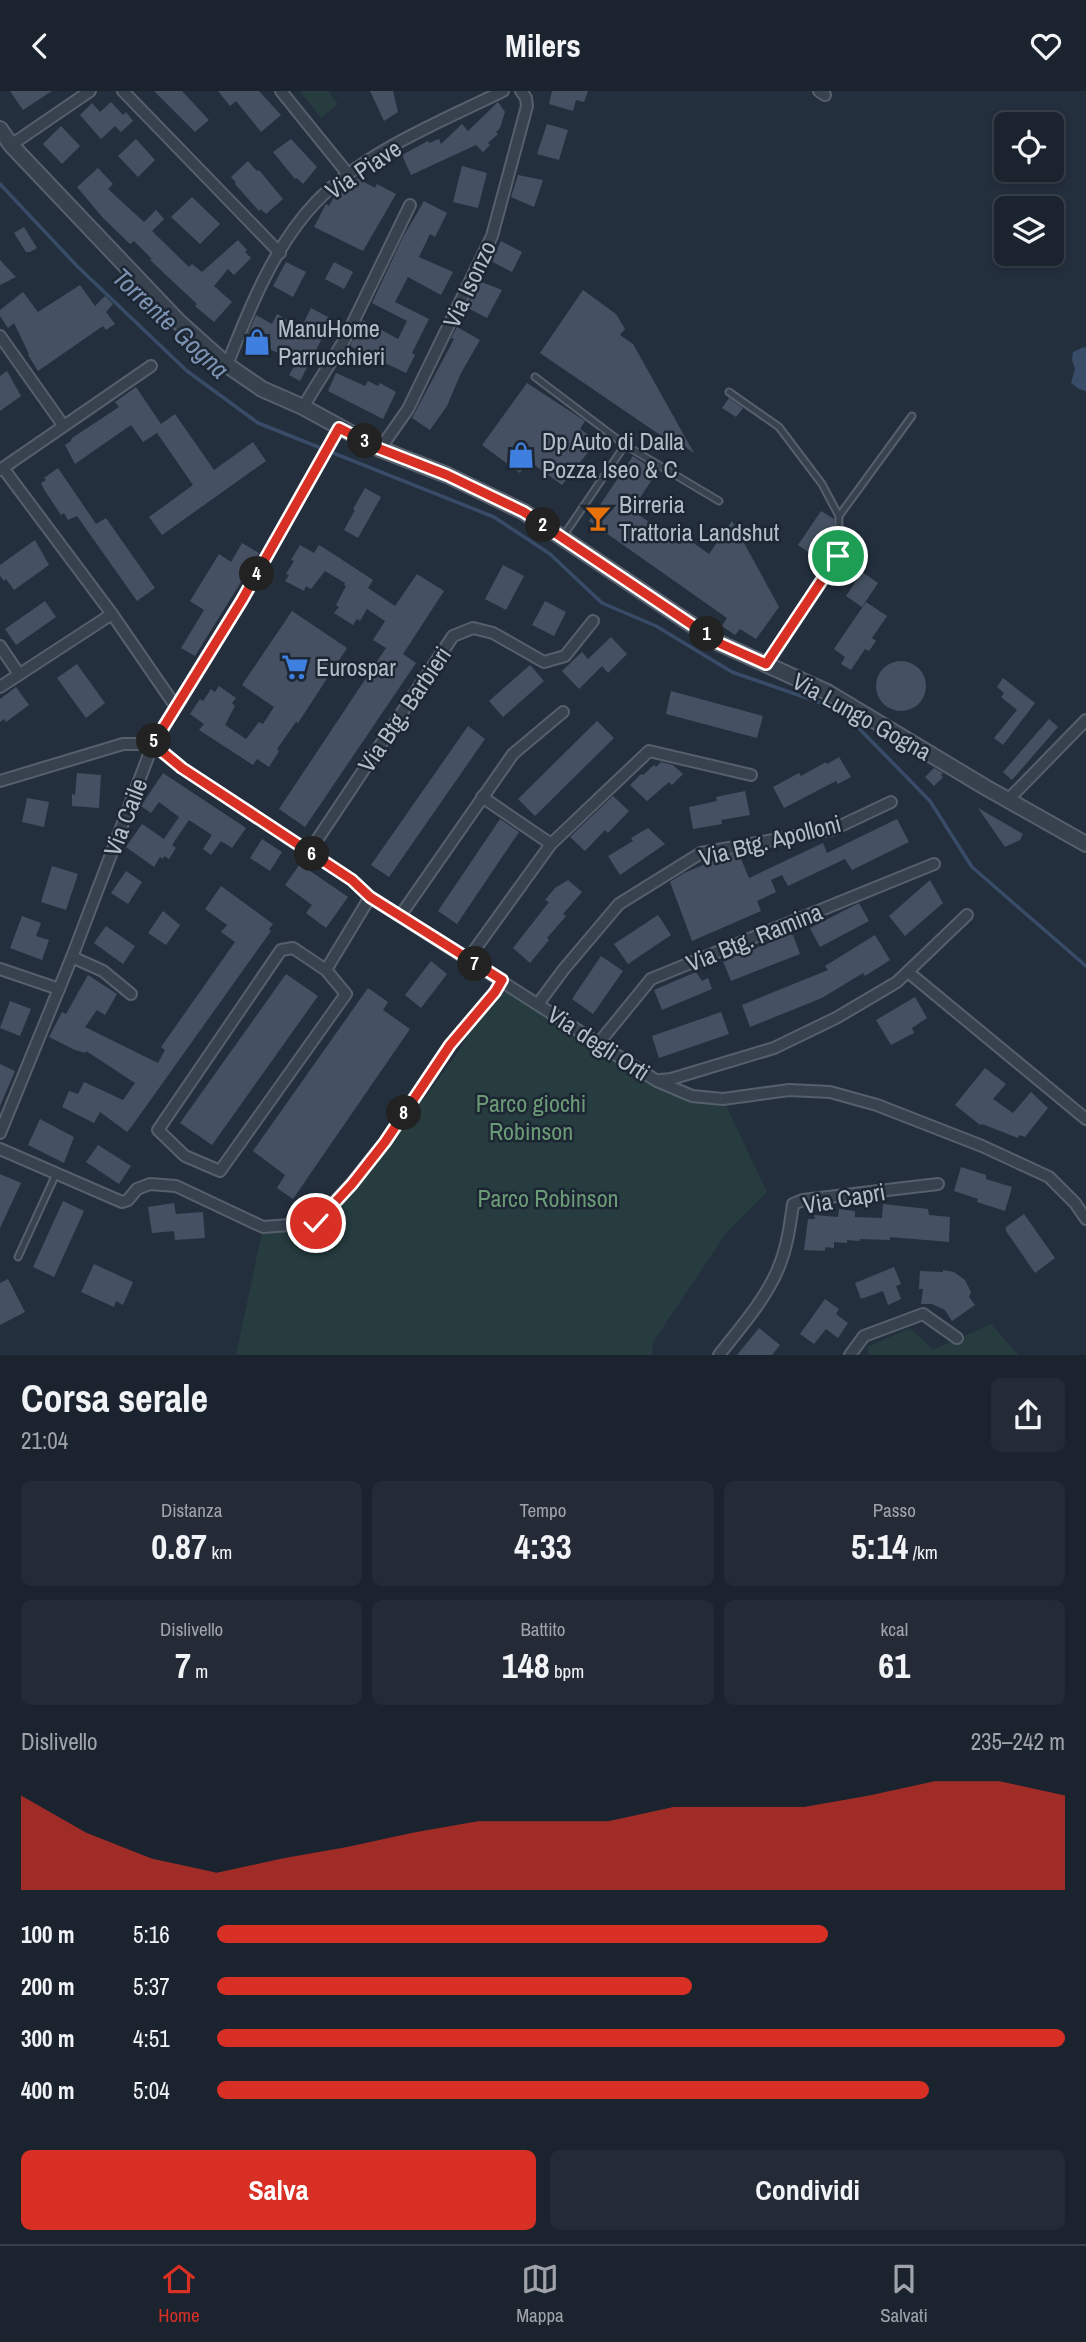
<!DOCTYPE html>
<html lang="it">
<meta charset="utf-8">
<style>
:root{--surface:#1b232e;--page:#242b36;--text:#f1f3f6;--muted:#a0a4aa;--line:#39404a;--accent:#d93025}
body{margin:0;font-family:"Archivo Narrow",sans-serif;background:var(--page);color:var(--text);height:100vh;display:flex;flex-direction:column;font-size:26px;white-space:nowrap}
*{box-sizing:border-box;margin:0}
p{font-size:23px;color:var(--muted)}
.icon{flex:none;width:38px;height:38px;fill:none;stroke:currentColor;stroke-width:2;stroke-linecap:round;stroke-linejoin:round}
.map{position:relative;height:1264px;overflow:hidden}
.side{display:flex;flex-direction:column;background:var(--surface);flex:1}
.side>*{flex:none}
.tools{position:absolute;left:994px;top:21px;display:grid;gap:14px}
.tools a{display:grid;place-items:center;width:70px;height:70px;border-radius:10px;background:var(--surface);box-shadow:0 4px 10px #0003,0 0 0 2px var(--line);font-size:35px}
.pin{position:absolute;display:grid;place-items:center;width:60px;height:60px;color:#fff;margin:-30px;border:4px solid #fff;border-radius:50%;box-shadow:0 2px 7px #0007}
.km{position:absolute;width:35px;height:35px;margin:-18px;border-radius:50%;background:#222;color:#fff;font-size:19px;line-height:35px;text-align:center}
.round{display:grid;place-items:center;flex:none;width:74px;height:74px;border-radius:10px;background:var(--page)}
.summary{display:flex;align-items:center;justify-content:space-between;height:119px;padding:0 21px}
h1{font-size:38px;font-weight:800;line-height:52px}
.metrics{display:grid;grid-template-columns:repeat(3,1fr);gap:10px;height:119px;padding:7px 21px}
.metrics div{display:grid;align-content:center;border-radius:10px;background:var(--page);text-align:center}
.metrics b{font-size:35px;font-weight:800}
.metrics small{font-size:19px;font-weight:400}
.metrics p{font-size:19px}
.chart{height:196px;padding:14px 21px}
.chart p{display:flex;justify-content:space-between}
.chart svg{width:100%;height:126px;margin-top:7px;fill:var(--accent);opacity:.7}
.cta{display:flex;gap:14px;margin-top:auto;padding:14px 21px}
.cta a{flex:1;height:80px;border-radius:10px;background:var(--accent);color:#fff;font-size:28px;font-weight:800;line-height:80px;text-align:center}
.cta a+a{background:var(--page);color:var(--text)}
ul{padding:0 21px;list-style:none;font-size:23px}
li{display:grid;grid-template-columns:112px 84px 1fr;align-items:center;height:52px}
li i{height:18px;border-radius:9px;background:var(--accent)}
header{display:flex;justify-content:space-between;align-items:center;height:91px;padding:0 21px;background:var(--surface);font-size:32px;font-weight:800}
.dock{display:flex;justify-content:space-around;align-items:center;height:98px;border-top:2px solid var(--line);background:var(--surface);font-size:19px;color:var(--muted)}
.dock a{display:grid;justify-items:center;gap:4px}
.dock .current{color:var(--accent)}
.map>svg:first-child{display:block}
</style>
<header><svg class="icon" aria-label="back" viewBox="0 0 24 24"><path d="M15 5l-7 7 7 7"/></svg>Milers<svg class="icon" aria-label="heart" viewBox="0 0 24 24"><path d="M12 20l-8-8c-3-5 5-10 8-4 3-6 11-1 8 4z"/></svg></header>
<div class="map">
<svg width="1086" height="1264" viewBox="0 0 1086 1264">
<rect width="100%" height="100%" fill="#242f3e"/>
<g fill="#263c3f">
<polygon points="300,0 328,0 338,13 321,27"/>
<polygon points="502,889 657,990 723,1008 767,1101 727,1141 653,1251 652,1264 236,1264 263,1136 316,1132 359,1096 459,960"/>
<polygon points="991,1233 1019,1264 869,1264 867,1256 910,1237 933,1259"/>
</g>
<polygon fill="#394c67" points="1084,256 1086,257 1086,300 1079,298 1071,292 1075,278 1072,269 1073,261"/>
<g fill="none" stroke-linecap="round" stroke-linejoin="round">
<polyline stroke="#394c67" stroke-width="3.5" points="0,93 78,176 187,280 258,332 494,426 550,463 602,512 656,535 732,581 841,619 930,710 972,776 1086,875"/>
</g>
<g fill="#455162">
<polygon points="10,0 52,0 23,19"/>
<polygon points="154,0 182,0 209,29 195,41"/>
<polygon points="218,0 259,0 281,24 261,41 236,10 230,15"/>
<polygon points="370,0 393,0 398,21 384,30"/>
<polygon points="552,0 588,0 584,11 576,9 573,20 549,13"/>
<polygon points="111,11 123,24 126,21 133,30 121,41 115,35 101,48 80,24 92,12 100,21"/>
<polygon points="498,11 505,21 500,37 496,41 498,43 488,52 490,54 483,61 476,54 411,84 402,64 428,50 429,52 439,48 441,53 462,33 468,40"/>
<polygon points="547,33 568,39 559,69 537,63"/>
<polygon points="61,35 80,55 62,73 43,53"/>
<polygon points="136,48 155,69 138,86 118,65"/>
<polygon points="291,48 317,76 303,93 297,87 295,88 273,61"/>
<polygon points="248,70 257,80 259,79 283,108 266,123 261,118 259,120 235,93 236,91 231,86"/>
<polygon points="462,75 487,82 478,117 453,111"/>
<polygon points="98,77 113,93 108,98 144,131 156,119 164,128 152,140 189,176 192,173 202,181 238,149 247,159 245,161 251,167 234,184 228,178 214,195 232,211 214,231 195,215 197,213 150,169 152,168 134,150 130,153 103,127 77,96"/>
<polygon points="518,84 543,89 534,116 511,106"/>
<polygon points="357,87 375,97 377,93 396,103 363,160 314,136 326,113 329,115 335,104 339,106 344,97 349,100"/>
<polygon points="192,106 220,133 200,153 171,126"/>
<polygon points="424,110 447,122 435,146 430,143 419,166 453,181 441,204 408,186 395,211 429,228 412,262 415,264 406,282 350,255 363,229 398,248 407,230 372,212 403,146"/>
<polygon points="24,136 37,157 30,161 26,161 14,142"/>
<polygon points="501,150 522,161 512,181 491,170"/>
<polygon points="0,169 16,186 0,194"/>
<polygon points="286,171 306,181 293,206 273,195"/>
<polygon points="334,171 353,181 344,198 325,188"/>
<polygon points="479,190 502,199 487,227 466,216"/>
<polygon points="80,194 95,215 105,205 113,213 106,221 115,233 106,239 103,235 38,280 28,264 29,263 14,232 8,237 0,225 0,219 23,201 38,221"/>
<polygon points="583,199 616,223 625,238 620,244 633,253 694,362 666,343 663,346 540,262"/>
<polygon points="311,217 332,228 300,290 289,284 297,271 246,247 256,224 272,233 277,223 301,237"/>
<polygon points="457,236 480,249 460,284 447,315 430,339 412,327 454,248 451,247"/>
<polygon points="7,280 21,305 0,320 0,285"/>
<polygon points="336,282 365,295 368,290 378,295 380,292 396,301 383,328 328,300"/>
<polygon points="527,292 585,330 580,338 597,350 562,394 529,370 520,382 482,354"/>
<polygon points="136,296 161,333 175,323 214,379 253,351 266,370 162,444 149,426 193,394 157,342 143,351 131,334 75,373 65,354 71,350 72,347 119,316 115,311"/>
<polygon points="729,307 743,317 736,326 722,317"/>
<polygon points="633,365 657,381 632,419 680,453 685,446 709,463 732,430 779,516 756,548 740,538 735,544 722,535 727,527 589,430"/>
<polygon points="58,377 96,433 106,427 155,497 137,510 77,425 68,429 64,422 61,424 45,400 41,392 46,389 44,387"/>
<polygon points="365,397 381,406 358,447 344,439 355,419 353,418"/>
<polygon points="821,420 834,428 834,434 813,464 798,454"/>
<polygon points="35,449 49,474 14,499 6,488 4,490 0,485 0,474"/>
<polygon points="242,452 259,462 195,565 181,557 204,519 190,510 219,463 231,471"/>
<polygon points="300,454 314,462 319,454 338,466 373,489 368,497 395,515 417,483 444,500 403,563 416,572 305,736 279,718 386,557 373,549 385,530 367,518 360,530 357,528 353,534 334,522 339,516 336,514 346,495 344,494 345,492 325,480 311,498 306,495 304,500 285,490 289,484 286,483 294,470 291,469"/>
<polygon points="503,474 524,485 506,519 485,508"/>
<polygon points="862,481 878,492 862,516 846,505"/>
<polygon points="45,510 56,526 16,554 5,538"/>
<polygon points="545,510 566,521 554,545 532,534"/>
<polygon points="866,511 887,525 872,547 876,550 869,560 865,558 851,579 841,573 845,566 834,558"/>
<polygon points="292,520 347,557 298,632 296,631 277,658 279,660 269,676 257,668 253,674 199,639 204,633 190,623 200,608 203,610 211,598 215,601 219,595 236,607 232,612 235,615 225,634 246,648 259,631 263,633 274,616 242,594"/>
<polygon points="611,546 627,563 608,582 602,575 579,598 562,580 582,561 588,568"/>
<circle cx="901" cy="595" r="25"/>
<polygon points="77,573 105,612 86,627 57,587"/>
<polygon points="530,574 544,590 503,626 489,610"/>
<polygon points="1003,587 1035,612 1003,654 994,647 1017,619 1001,606 1004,602 997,596"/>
<polygon points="16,596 29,614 6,631 4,628 0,631 0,608"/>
<polygon points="671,600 763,625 757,647 666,623"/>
<polygon points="1049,628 1058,636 1012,689 1003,681"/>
<polygon points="597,630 614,647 535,725 518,708"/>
<polygon points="468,635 485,648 389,786 371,774"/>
<polygon points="839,666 851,686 838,693 836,690 784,717 773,696 799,682 801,685 826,671 827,673"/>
<polygon points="661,671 673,674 683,683 672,694 669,691 647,710 630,694 641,683 643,684 654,674 656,676"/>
<polygon points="934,677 943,682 941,684 943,686 934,695 925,686"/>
<polygon points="77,682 101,684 99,717 72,715 72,703 75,704"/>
<polygon points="163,682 246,737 232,757 221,750 211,764 203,758 212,744 189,729 172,754 176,757 169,768 164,765 163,768 160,766 154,776 126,756 142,733 164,748 179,726 159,711 151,722 141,715"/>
<polygon points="745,700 750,724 721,729 722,733 693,738 689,716 717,710 716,706"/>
<polygon points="613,705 629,720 608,742 605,739 585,760 570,746"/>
<polygon points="27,707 49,711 44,736 22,731"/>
<polygon points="978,717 1023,743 1020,749 1005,756"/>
<polygon points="500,728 519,741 457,833 438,820"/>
<polygon points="897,728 909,751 852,779 845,768 788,795 782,784 771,789 776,801 757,810 761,820 692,850 670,791 684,782 722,766 739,763 749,787 823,752 827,762"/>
<polygon points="648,737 665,753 620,784 608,765 633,750 631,747"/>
<polygon points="262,748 282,761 270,780 250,767"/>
<polygon points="300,773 348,806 326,837 306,822 312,814 285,794"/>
<polygon points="52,775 78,783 66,819 41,811"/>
<polygon points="126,780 142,791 128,813 111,802"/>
<polygon points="568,789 582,801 563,823 566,825 547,847 549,849 530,872 513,857 549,811 545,809 555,797"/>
<polygon points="930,789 943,812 905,845 889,825"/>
<polygon points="221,795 273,833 269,838 271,840 132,1035 127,1041 100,1021 94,1032 62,1016 69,1000 78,1003 84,991 123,1009 135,992 86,960 85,962 75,959 49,946 62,921 66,923 88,884 117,903 105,924 97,919 85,936 158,972 165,959 161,956 235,851 221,841 227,834 205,818"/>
<polygon points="859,812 869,830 820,856 810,837"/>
<polygon points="163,820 180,834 166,854 148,842"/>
<polygon points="658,824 671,844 628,873 614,853"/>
<polygon points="22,825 41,832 36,845 49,849 42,869 10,857"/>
<polygon points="106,835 135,855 123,873 94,852"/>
<polygon points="789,844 793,844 800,863 731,890 723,870"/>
<polygon points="875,844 890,869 865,885 863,882 822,907 750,936 742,914 828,879 825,875"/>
<polygon points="601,865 623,880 593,923 572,908"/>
<polygon points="431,870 447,883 421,917 405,904"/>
<polygon points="696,881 702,890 708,887 712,898 662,919 654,899"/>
<polygon points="286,883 318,905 212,1054 180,1032"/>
<polygon points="368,897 388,911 383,919 410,938 293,1108 277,1097 285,1084 253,1060"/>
<polygon points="915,906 927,927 912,937 914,942 891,954 876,929"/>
<polygon points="10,910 31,918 20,945 0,937"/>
<polygon points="721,921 729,943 659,967 652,945"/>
<polygon points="0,973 15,980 0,1015"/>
<polygon points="985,977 1006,993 993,1008 1013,1022 1031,1001 1048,1017 1025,1046 1019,1044 1018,1047 982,1033 980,1034 955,1014"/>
<polygon points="40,1028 74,1046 64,1072 28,1054"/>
<polygon points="98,1054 131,1075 119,1093 86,1071"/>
<polygon points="961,1076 986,1084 986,1088 1012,1096 1005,1120 977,1111 978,1108 954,1100"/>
<polygon points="0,1083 21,1092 0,1137"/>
<polygon points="63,1110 84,1120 54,1186 33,1176"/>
<polygon points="174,1112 176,1123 203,1121 205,1147 175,1149 174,1140 152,1142 148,1116"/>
<polygon points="883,1113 928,1118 929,1124 950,1126 949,1151 890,1146 890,1149 860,1148 859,1150 847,1149 847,1152 834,1151 834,1157 825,1156 825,1160 804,1159 808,1128 815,1128 814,1124 838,1126 839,1118 855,1120 855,1126 882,1127"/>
<polygon points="1024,1123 1055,1167 1035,1182 1006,1140 1006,1136"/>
<polygon points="94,1173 133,1191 123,1214 116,1210 114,1216 81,1201"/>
<polygon points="894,1176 901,1193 896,1195 901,1208 888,1214 883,1200 861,1208 855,1192"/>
<polygon points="943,1179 954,1181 965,1189 971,1201 969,1206 975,1214 952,1230 945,1219 932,1213 921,1213 923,1198 919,1198 920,1180 943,1181"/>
<polygon points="8,1188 25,1221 0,1234 0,1192"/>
<polygon points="825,1208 839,1218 836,1223 848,1232 838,1247 826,1238 814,1253 800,1243"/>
<polygon points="759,1237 780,1254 772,1264 737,1264"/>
</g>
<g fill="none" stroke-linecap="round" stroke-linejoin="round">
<defs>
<g id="service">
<polyline points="535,286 625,354"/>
<polyline points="729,301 779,336 822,393 839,425 838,465 768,571"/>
<polyline points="839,425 912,325"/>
<polyline points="562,447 625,354 719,410"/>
<polyline points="18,1166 56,1083"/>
</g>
<g id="minor">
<polyline points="123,0 280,162"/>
<polyline points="281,0 348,83"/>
<polyline points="819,0 825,4"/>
<polyline points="11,54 90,0"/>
<polyline points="0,245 63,334"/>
<path d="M227,274C249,218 274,155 316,111C364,61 442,30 503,0"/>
<polyline points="303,316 345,248 410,114"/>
<polyline points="380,358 408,318 492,145 527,15 526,7 521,0"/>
<polyline points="3,377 112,523 176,616"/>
<polyline points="0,379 151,275"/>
<polyline points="0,555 19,583"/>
<polyline points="0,596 112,523"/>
<polyline points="0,690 123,653 153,653 182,677 352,789 370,806 657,990 692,1005 723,1008 789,999 830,1001 877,1014 982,1055 1049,1086 1075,1112 1086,1128"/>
<polyline points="482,706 551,753"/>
<polyline points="1008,709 1086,629"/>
<polyline points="309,761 453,545 473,537 493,542 544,571 565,565 593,530"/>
<polyline points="400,825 513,663 563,621"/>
<polyline points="72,866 103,880 131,903"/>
<polyline points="468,868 551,753 649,660 751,684"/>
<polyline points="0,878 59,898"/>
<polyline points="326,879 346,903 220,1080 185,1065 158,1039 281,859 293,857 326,879 370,806"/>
<polyline points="908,881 1086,1028"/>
<polyline points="538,913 564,878 619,813 701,762 834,738 891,711"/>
<polyline points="598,953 651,888 934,773"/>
<polyline points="660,989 671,988 774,957 836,927 897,891 967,824"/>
<polyline points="0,1042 72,866 153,653 242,509 339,337"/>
<polyline points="0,1058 122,1111 128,1109 137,1098 150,1093 176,1095 263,1136 316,1132 352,1092 385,1051 450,954 495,901 502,889"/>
<path d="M719,1264C740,1237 765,1209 778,1178C787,1157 790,1135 793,1113L803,1109L938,1093"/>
<polyline points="850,1264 864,1245 923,1223 957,1247"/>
</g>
<polyline id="tertiary" points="0,38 11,54 179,231 227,274 262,298 303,316 380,358 447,384 524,421 719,552 827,601 985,696 1086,753"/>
</defs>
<use href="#service" stroke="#565f6c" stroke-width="9"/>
<use href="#minor" stroke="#565f6c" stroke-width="14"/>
<use href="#tertiary" stroke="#565f6c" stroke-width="18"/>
<use href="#service" stroke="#38414e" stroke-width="5"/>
<use href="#minor" stroke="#38414e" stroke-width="10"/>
<use href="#tertiary" stroke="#38414e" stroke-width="14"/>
</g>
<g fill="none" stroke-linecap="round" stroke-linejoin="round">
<defs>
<polyline id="route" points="316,1132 352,1093 385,1051 450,954 495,901 502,889 370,806 352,789 182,677 153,653 242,509 339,337 380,358 447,384 524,421 719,552 766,573 838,465"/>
</defs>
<use href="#route" stroke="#fff" stroke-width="14"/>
<use href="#route" stroke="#d93025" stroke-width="9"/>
</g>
<defs>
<symbol id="shop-bare" viewBox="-9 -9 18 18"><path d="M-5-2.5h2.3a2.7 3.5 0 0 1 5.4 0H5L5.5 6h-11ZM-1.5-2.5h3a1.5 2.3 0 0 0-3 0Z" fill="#3f7fe0" stroke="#1d2633" stroke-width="2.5" paint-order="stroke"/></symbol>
<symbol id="bar-bare" viewBox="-9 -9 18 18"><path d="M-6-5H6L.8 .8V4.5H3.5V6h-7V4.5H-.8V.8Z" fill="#e8710a" stroke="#1d2633" stroke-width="2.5" paint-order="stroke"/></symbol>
<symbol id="supermarket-bare" viewBox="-9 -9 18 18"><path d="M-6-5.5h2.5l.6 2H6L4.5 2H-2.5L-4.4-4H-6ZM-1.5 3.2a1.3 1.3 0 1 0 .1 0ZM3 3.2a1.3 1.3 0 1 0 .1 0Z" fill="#3f7fe0" stroke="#1d2633" stroke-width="2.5" paint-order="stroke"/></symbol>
</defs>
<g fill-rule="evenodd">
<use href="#shop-bare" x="238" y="232" width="38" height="38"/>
<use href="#shop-bare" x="502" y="345" width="38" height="38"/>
<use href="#bar-bare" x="579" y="408" width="38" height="38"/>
<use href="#supermarket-bare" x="276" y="557" width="38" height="38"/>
</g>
<g text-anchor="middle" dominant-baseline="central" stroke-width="5" stroke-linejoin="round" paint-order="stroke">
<g font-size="24" fill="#b4bcc9" stroke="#1d2633">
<text transform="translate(363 78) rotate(-34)">Via Piave</text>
<text transform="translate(469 193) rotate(-65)">Via Isonzo</text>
<text transform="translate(404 618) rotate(-56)">Via Btg. Barbieri</text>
<text transform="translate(862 625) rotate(29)">Via Lungo Gogna</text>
<text transform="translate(125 726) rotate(-69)">Via Caile</text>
<text transform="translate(770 749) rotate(-14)">Via Btg. Apolloni</text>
<text transform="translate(754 846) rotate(-22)">Via Btg. Ramina</text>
<text transform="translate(599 952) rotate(33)">Via degli Orti</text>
<text transform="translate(844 1107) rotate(-10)">Via Capri</text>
</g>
<g font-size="24" fill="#b4bcc9" stroke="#1d2633" text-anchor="start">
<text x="278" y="237">ManuHome<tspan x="278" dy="28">Parrucchieri</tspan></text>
<text x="542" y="350">Dp Auto di Dalla<tspan x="542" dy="28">Pozza Iseo &amp; C</tspan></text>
<text x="619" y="413">Birreria<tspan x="619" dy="28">Trattoria Landshut</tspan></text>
<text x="316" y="576">Eurospar</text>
</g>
<g font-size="24" fill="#6b9a76" stroke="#1d2633">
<text x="531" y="1012">Parco giochi<tspan x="531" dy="28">Robinson</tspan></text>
<text x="548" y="1107">Parco Robinson</text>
</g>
<g font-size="26" font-style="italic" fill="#7c92b1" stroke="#1d2633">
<text transform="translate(171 232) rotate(43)">Torrente Gogna</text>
</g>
</g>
</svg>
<div class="tools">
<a><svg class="icon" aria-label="locate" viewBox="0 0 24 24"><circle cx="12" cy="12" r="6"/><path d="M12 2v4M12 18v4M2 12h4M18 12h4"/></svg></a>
<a><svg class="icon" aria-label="layers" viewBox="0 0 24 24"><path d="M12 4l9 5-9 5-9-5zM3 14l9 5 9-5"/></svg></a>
</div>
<div class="pin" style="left:838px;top:465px;background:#1e9e55"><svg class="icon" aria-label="arrive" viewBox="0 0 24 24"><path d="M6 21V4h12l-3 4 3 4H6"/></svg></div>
<div class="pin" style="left:316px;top:1132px;background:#d93025"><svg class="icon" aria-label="check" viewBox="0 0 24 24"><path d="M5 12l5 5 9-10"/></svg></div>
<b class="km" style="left:707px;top:543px">1</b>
<b class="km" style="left:543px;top:434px">2</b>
<b class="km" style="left:365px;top:350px">3</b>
<b class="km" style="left:257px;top:483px">4</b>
<b class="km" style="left:154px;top:650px">5</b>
<b class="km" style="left:312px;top:763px">6</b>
<b class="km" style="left:475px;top:873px">7</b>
<b class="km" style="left:404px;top:1022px">8</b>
</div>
<section class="side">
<div class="summary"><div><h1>Corsa serale</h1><p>21:04</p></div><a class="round"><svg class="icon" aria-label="share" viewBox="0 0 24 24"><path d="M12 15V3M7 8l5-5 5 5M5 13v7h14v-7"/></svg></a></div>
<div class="metrics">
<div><p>Distanza</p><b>0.87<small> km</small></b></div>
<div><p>Tempo</p><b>4:33</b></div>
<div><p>Passo</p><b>5:14<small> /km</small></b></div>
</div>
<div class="metrics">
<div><p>Dislivello</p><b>7<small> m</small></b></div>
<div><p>Battito</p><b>148<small> bpm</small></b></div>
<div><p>kcal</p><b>61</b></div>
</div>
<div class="chart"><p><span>Dislivello</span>235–242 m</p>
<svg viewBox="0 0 160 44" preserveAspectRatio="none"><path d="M0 44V11L10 24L20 33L30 38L40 33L50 29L60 24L70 20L80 20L90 20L100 15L110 15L120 15L130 11L140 6L150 6L160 11V44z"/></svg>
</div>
<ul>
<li><b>100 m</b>5:16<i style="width:72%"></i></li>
<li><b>200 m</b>5:37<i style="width:56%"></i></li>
<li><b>300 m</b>4:51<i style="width:100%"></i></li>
<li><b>400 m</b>5:04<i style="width:84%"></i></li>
</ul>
<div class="cta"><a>Salva</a><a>Condividi</a></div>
</section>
<nav class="dock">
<a class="current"><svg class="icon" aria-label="home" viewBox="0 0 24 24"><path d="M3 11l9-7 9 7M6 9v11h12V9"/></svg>Home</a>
<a><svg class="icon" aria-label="map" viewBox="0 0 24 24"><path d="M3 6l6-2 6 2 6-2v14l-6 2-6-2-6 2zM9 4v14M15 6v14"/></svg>Mappa</a>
<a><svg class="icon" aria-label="saved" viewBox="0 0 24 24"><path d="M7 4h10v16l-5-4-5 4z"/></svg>Salvati</a>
</nav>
